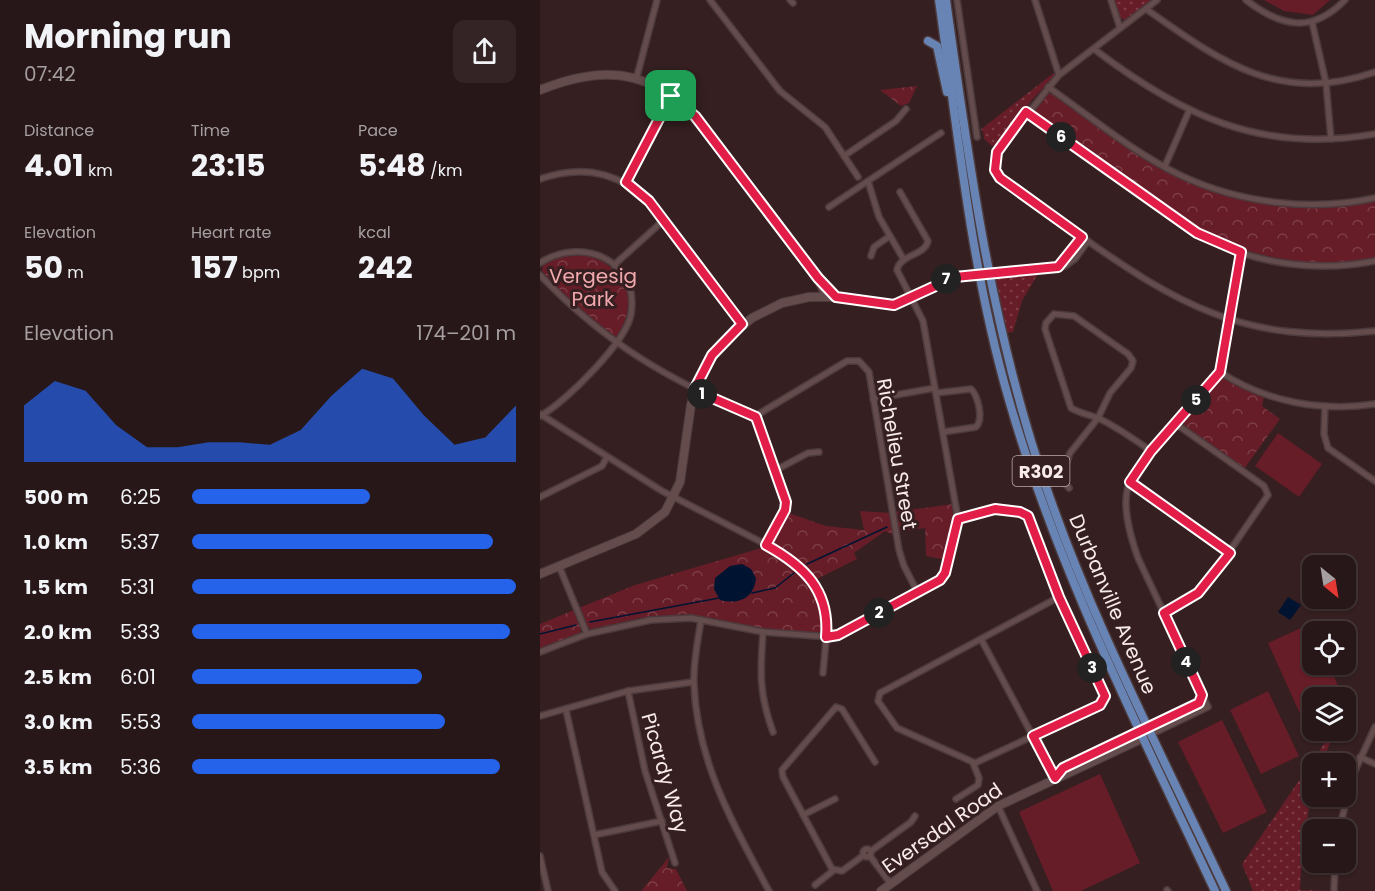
<!DOCTYPE html>
<meta charset="utf-8">
<style>
:root{--surface:#281718;--page:#342425;--text:#f1f3f6;--muted:#a59fa2;--line:#443637;--accent:#2563eb}
body{margin:0;font-family:Poppins,sans-serif;background:var(--page);color:var(--text);height:100vh;display:flex;flex-direction:column;font-size:22px;white-space:nowrap}
*{box-sizing:border-box;margin:0}
p{font-size:20px;color:var(--muted)}
.icon{flex:none;width:33px;height:33px;fill:none;stroke:currentColor;stroke-width:2;stroke-linecap:round;stroke-linejoin:round}
.map{position:relative;flex:1;overflow:hidden}
.sheet{display:flex;flex-direction:column;background:var(--surface);width:540px}
.sheet>*{flex:none}
.needle{width:39px;rotate:150deg}
.tools{position:absolute;left:762px;top:555px;display:grid;gap:12px}
.tools a{display:grid;place-items:center;width:54px;height:54px;border-radius:12px;background:var(--surface);box-shadow:0 2px 4px #0004,0 0 0 2px var(--line);font-size:30px}
.pin{position:absolute;display:grid;place-items:center;width:51px;height:51px;color:#fff;margin:-26px;border-radius:12px;box-shadow:0 3px 9px #0006}
.km{position:absolute;width:30px;height:30px;margin:-15px;border-radius:50%;background:#222;color:#fff;font-size:16px;line-height:30px;text-align:center}
.round{display:grid;place-items:center;flex:none;width:63px;height:63px;border-radius:12px;background:var(--page)}
.summary{display:flex;align-items:center;justify-content:space-between;height:102px;padding:0 24px}
h1{font-size:33px;font-weight:700;line-height:45px}
.metrics{display:grid;grid-template-columns:repeat(3,1fr);gap:9px;height:102px;padding:6px 24px}
.metrics div{display:grid;align-content:center}
.metrics b{font-size:30px;font-weight:700}
.metrics small{font-size:16px;font-weight:400}
.metrics p{font-size:16px}
.chart{height:168px;padding:12px 24px}
.chart p{display:flex;justify-content:space-between}
.chart svg{width:100%;height:108px;margin-top:6px;fill:var(--accent);opacity:.7}
ul{padding:0 24px;list-style:none;font-size:20px}
li{display:grid;grid-template-columns:96px 72px 1fr;align-items:center;height:45px}
li i{height:15px;border-radius:8px;background:var(--accent)}
main{display:flex;flex:1;min-height:0}
.map>svg:first-child{display:block}
</style>
<main>
<section class="sheet">
<div class="summary"><div><h1>Morning run</h1><p>07:42</p></div><a class="round"><svg class="icon" aria-label="share" viewBox="0 0 24 24"><path d="M12 15V3M7 8l5-5 5 5M5 13v7h14v-7"/></svg></a></div>
<div class="metrics">
<div><p>Distance</p><b>4.01<small> km</small></b></div>
<div><p>Time</p><b>23:15</b></div>
<div><p>Pace</p><b>5:48<small> /km</small></b></div>
</div>
<div class="metrics">
<div><p>Elevation</p><b>50<small> m</small></b></div>
<div><p>Heart rate</p><b>157<small> bpm</small></b></div>
<div><p>kcal</p><b>242</b></div>
</div>
<div class="chart"><p><span>Elevation</span>174–201 m</p>
<svg viewBox="0 0 160 44" preserveAspectRatio="none"><path d="M0 44V21L10 11L20 15L30 29L40 38L50 38L60 36L70 36L80 37L90 31L100 17L110 6L120 10L130 25L140 37L150 34L160 21V44z"/></svg>
</div>
<ul>
<li><b>500 m</b>6:25<i style="width:55%"></i></li>
<li><b>1.0 km</b>5:37<i style="width:93%"></i></li>
<li><b>1.5 km</b>5:31<i style="width:100%"></i></li>
<li><b>2.0 km</b>5:33<i style="width:98%"></i></li>
<li><b>2.5 km</b>6:01<i style="width:71%"></i></li>
<li><b>3.0 km</b>5:53<i style="width:78%"></i></li>
<li><b>3.5 km</b>5:36<i style="width:95%"></i></li>
</ul>
</section>
<div class="map">
<svg width="835" height="891" viewBox="0 0 835 891">
<defs>
<pattern id="grass-dots" width="8" height="8" patternUnits="userSpaceOnUse" patternTransform="scale(1.5)"><rect width="8" height="8" fill="#661d28"/><path d="M2 2h.1M6 6h.1" fill="none" stroke="#7d3e47" stroke-width="1.8" stroke-linecap="round"/></pattern>
<pattern id="park-crowns" width="20" height="18" patternUnits="userSpaceOnUse" patternTransform="scale(1.5)"><rect width="20" height="18" fill="#661d28"/><path d="M2 6a3 3 0 1 1 6 0M12 15a3 3 0 1 1 6 0" fill="none" stroke="#7d3e47"/></pattern>
</defs>
<rect width="100%" height="100%" fill="#351f20"/>
<g fill="url(#grass-dots)">
<polygon points="574,0 612,0 585,20 580,18"/>
<polygon points="515,72 514,77 492,100 457,145 452,146 444,139 443,131 440,130"/>
<polygon points="498,274 482,301 473,332 467,333 455,279 459,276"/>
<path d="M786,741L790,743L782,763L772,764C772,806 761,847 760,890L789,891H713L702,864Z"/>
</g>
<g fill="url(#park-crowns)">
<polygon points="377,86 369,103 361,106 340,90"/>
<path d="M513,93L634,174L712,200L810,205L835,201V258C724,277 666,237 580,175C552,155 521,136 495,114L494,110L507,94Z"/>
<path d="M46,254C87,269 99,298 78,337H73L35,307L2,271L3,264L22,255Z"/>
<polygon points="682,378 724,397 722,406 740,419 704,469 646,428 643,422"/>
<polygon points="413,504 415,522 406,560 386,556 385,528 358,532 355,512"/>
<polygon points="320,511 350,513 354,535 345,531 314,553 317,559 275,580 262,563 232,543 246,512 286,526 324,530"/>
<path d="M225,547C254,562 275,578 281,613C282,619 284,625 282,631L276,633L220,629L152,616L101,618L51,629L47,626L39,608L95,585Z"/>
<polygon points="34,610 42,628 40,633 0,649 0,624"/>
<polygon points="129,857 127,868 136,869 147,891 101,891"/>
</g>
<g fill="#661d28">
<polygon points="724,0 790,0 773,15 744,11"/>
<polygon points="738,433 782,464 759,497 715,466"/>
<polygon points="770,624 774,631 772,664 789,665 803,697 772,698 772,713 762,718 728,643"/>
<polygon points="728,691 759,756 721,774 690,710"/>
<polygon points="682,720 727,812 683,833 638,742"/>
<polygon points="560,774 600,863 541,891 513,891 479,812"/>
</g>
<g fill="#001432">
<path d="M202,564L211,569L216,578C214,598 199,605 180,600L174,589L175,578L190,566Z"/>
<polygon points="748,597 761,605 750,620 738,612"/>
</g>
<g fill="none" stroke-linecap="round" stroke-linejoin="round">
<g stroke="#001432" stroke-width="1.5">
<polyline points="267,564 347,527"/>
<polyline points="212,593 235,588 254,573"/>
<polyline points="50,622 179,598"/>
<polyline points="0,634 36,625"/>
</g>
<defs>
<g id="street">
<polyline points="170,0 240,91 285,127 318,177"/>
<polyline points="250,0 253,3"/>
<polyline points="417,0 437,137"/>
<polyline points="495,0 519,75"/>
<polyline points="571,0 580,28"/>
<path d="M617,0L519,75L457,152L454,161L457,175C481,196 510,213 535,232C636,304 706,345 835,331"/>
<path d="M706,0C741,27 772,34 805,0"/>
<path d="M606,9C681,62 739,105 835,72"/>
<polyline points="772,22 786,83 791,139"/>
<path d="M554,49C642,116 722,154 835,134"/>
<polyline points="96,80 117,0"/>
<path d="M508,87C551,117 594,153 642,176C700,203 772,212 835,198"/>
<path d="M486,112C521,137 556,162 591,186C617,204 642,226 670,240C720,265 781,272 835,261"/>
<polyline points="304,156 356,121 366,109"/>
<polyline points="625,166 649,111"/>
<path d="M0,179C38,166 68,170 101,193L202,324"/>
<polyline points="328,181 401,133"/>
<polyline points="86,182 131,96"/>
<polyline points="289,207 328,181 339,217 364,260"/>
<polyline points="331,256 334,247 350,236"/>
<path d="M0,263C41,236 100,260 91,314C87,341 25,403 0,416"/>
<polyline points="74,265 124,220"/>
<polyline points="520,266 542,237"/>
<polyline points="448,272 525,266 535,259 548,241"/>
<path d="M0,275C66,344 129,380 216,417"/>
<path d="M680,372C726,402 781,412 835,404"/>
<polyline points="680,372 701,252"/>
<path d="M396,393L431,389C438,396 444,419 436,427L403,432"/>
<polyline points="333,399 395,388"/>
<polyline points="785,406 784,434 788,448 835,481"/>
<polyline points="0,414 122,491 227,545 263,568 277,589 284,613 287,629 283,673"/>
<polyline points="234,471 268,453 279,452"/>
<polyline points="590,482 689,553"/>
<path d="M529,488L521,478L530,453L558,418L570,393L591,368L593,361L588,354L534,316L514,314L506,323L505,329L531,408C541,414 552,415 562,420C580,429 595,440 611,451"/>
<polyline points="0,497 62,466 67,457"/>
<path d="M418,519C440,513 467,500 488,516L519,597L564,694V701L560,705L435,763L357,728L338,701L340,693L519,597"/>
<polyline points="227,545 246,504 217,422 217,415 307,361 319,361 329,372 359,550 364,566 378,593"/>
<polyline points="19,566 47,634"/>
<polyline points="624,613 650,600 667,584 728,495 724,486 636,424"/>
<path d="M161,620C158,640 153,663 154,684C157,762 193,824 229,891"/>
<path d="M223,632C220,672 219,694 233,732"/>
<polyline points="441,639 515,778"/>
<path d="M0,652L47,634L111,620L151,618L223,632L291,637L402,578L418,519L383,321L357,270C360,254 385,256 388,241L360,192"/>
<polyline points="88,691 105,771 135,863"/>
<polyline points="26,710 62,872 75,891"/>
<polyline points="0,716 88,691 153,682"/>
<polyline points="609,728 656,706 662,695"/>
<path d="M612,734L668,707L598,558C591,538 583,512 587,491C593,461 658,398 680,372"/>
<polyline points="820,757 835,764"/>
<polyline points="416,799 438,785 439,778 433,763"/>
<polyline points="458,806 497,891"/>
<polyline points="263,815 295,799"/>
<polyline points="799,830 813,775 835,727"/>
<polyline points="54,835 122,821"/>
<circle cx="327" cy="853" r="4"/>
<polyline points="331,851 371,822 375,816"/>
<polyline points="324,855 302,871 292,869 243,777 242,770 296,707 302,709 335,762"/>
<polyline points="0,856 8,891"/>
<polyline points="330,856 351,884"/>
<polyline points="275,885 294,870"/>
<polyline points="627,890 628,891"/>
<polyline points="794,891 795,862"/>
</g>
<g id="secondary">
<path d="M0,90C105,48 142,98 200,175C226,210 252,244 278,278L286,296"/>
<polyline points="0,574 96,534 125,512 140,482 151,405 159,378 180,345 212,318 242,303 269,297 296,297 354,305 408,279 447,272"/>
<polyline points="515,778 523,768 605,730"/>
<polyline points="341,891 458,806 612,734"/>
</g>
<g id="primary">
<path d="M399,0C418,134 431,269 469,400C518,571 600,730 675,891"/>
<path d="M406,0C428,157 449,312 498,463C546,611 620,750 686,891"/>
<polyline points="388,41 397,46 407,92"/>
</g>
</defs>
<use href="#street" stroke="#4c3a3c" stroke-width="8"/>
<use href="#secondary" stroke="#4c3a3c" stroke-width="10"/>
<use href="#primary" stroke="#4c3a3c" stroke-width="11"/>
<use href="#street" stroke="#644b4c" stroke-width="5"/>
<use href="#secondary" stroke="#644b4c" stroke-width="8"/>
<use href="#primary" stroke="#6884b4" stroke-width="8"/>
</g>
<g fill="none" stroke-linecap="round" stroke-linejoin="round">
<defs>
<path id="route" d="M131,96L155,116L278,278L296,297L354,305L415,277L518,267L542,237L460,178L455,170L457,152L486,112L657,233L701,252L680,372L611,451L590,482L690,553L658,593L624,613L662,695L659,703L523,768L515,778L493,736L560,705L565,696L519,597L488,516L480,512L455,509L418,519L405,573L400,580L298,635L286,637C290,590 264,566 226,545L245,510L246,502L216,417L154,390L172,355L202,324L109,201L86,182Z"/>
</defs>
<use href="#route" stroke="#fff" stroke-width="12"/>
<use href="#route" stroke="#e11d48" stroke-width="8"/>
</g>
<g text-anchor="middle" dominant-baseline="central" stroke-width="6" stroke-linejoin="round" paint-order="stroke">
<rect fill="#351f20" stroke="#bfaeae" stroke-width="1.5" x="472.5" y="456" width="57" height="30" rx="4.5"/>
<g font-size="18" font-weight="bold" fill="#faebeb">
<text x="501" y="471">R302</text>
</g>
<g font-size="20" fill="#f1a9ad" stroke="#351f20">
<text x="53" y="276">Vergesig<tspan x="53" dy="23">Park</tspan></text>
</g>
<g font-size="20" fill="#faebeb" stroke="#351f20">
<text transform="translate(357 454) rotate(80)">Richelieu Street</text>
<text transform="translate(573 604) rotate(67)">Durbanville Avenue</text>
<text transform="translate(125 773) rotate(74)">Picardy Way</text>
<text transform="translate(402 828) rotate(-35)">Eversdal Road</text>
</g>
</g>
</svg>
<div class="tools">
<a><svg class="needle" viewBox="-14 -14 28 28"><path d="M0-13l5 13h-10z" fill="#e53935"/><path d="M0 13l5-13h-10z" fill="#a59fa2"/></svg></a>
<a><svg class="icon" aria-label="locate" viewBox="0 0 24 24"><circle cx="12" cy="12" r="6"/><path d="M12 2v4M12 18v4M2 12h4M18 12h4"/></svg></a>
<a><svg class="icon" aria-label="layers" viewBox="0 0 24 24"><path d="M12 4l9 5-9 5-9-5zM3 14l9 5 9-5"/></svg></a>
<a>+</a>
<a>−</a>
</div>
<div class="pin" style="left:131px;top:96px;background:#1e9e55"><svg class="icon" aria-label="arrive" viewBox="0 0 24 24"><path d="M6 21V4h12l-3 4 3 4H6"/></svg></div>
<b class="km" style="left:162px;top:394px">1</b>
<b class="km" style="left:339px;top:613px">2</b>
<b class="km" style="left:552px;top:668px">3</b>
<b class="km" style="left:646px;top:662px">4</b>
<b class="km" style="left:656px;top:400px">5</b>
<b class="km" style="left:521px;top:137px">6</b>
<b class="km" style="left:406px;top:279px">7</b>
</div>
</main>
